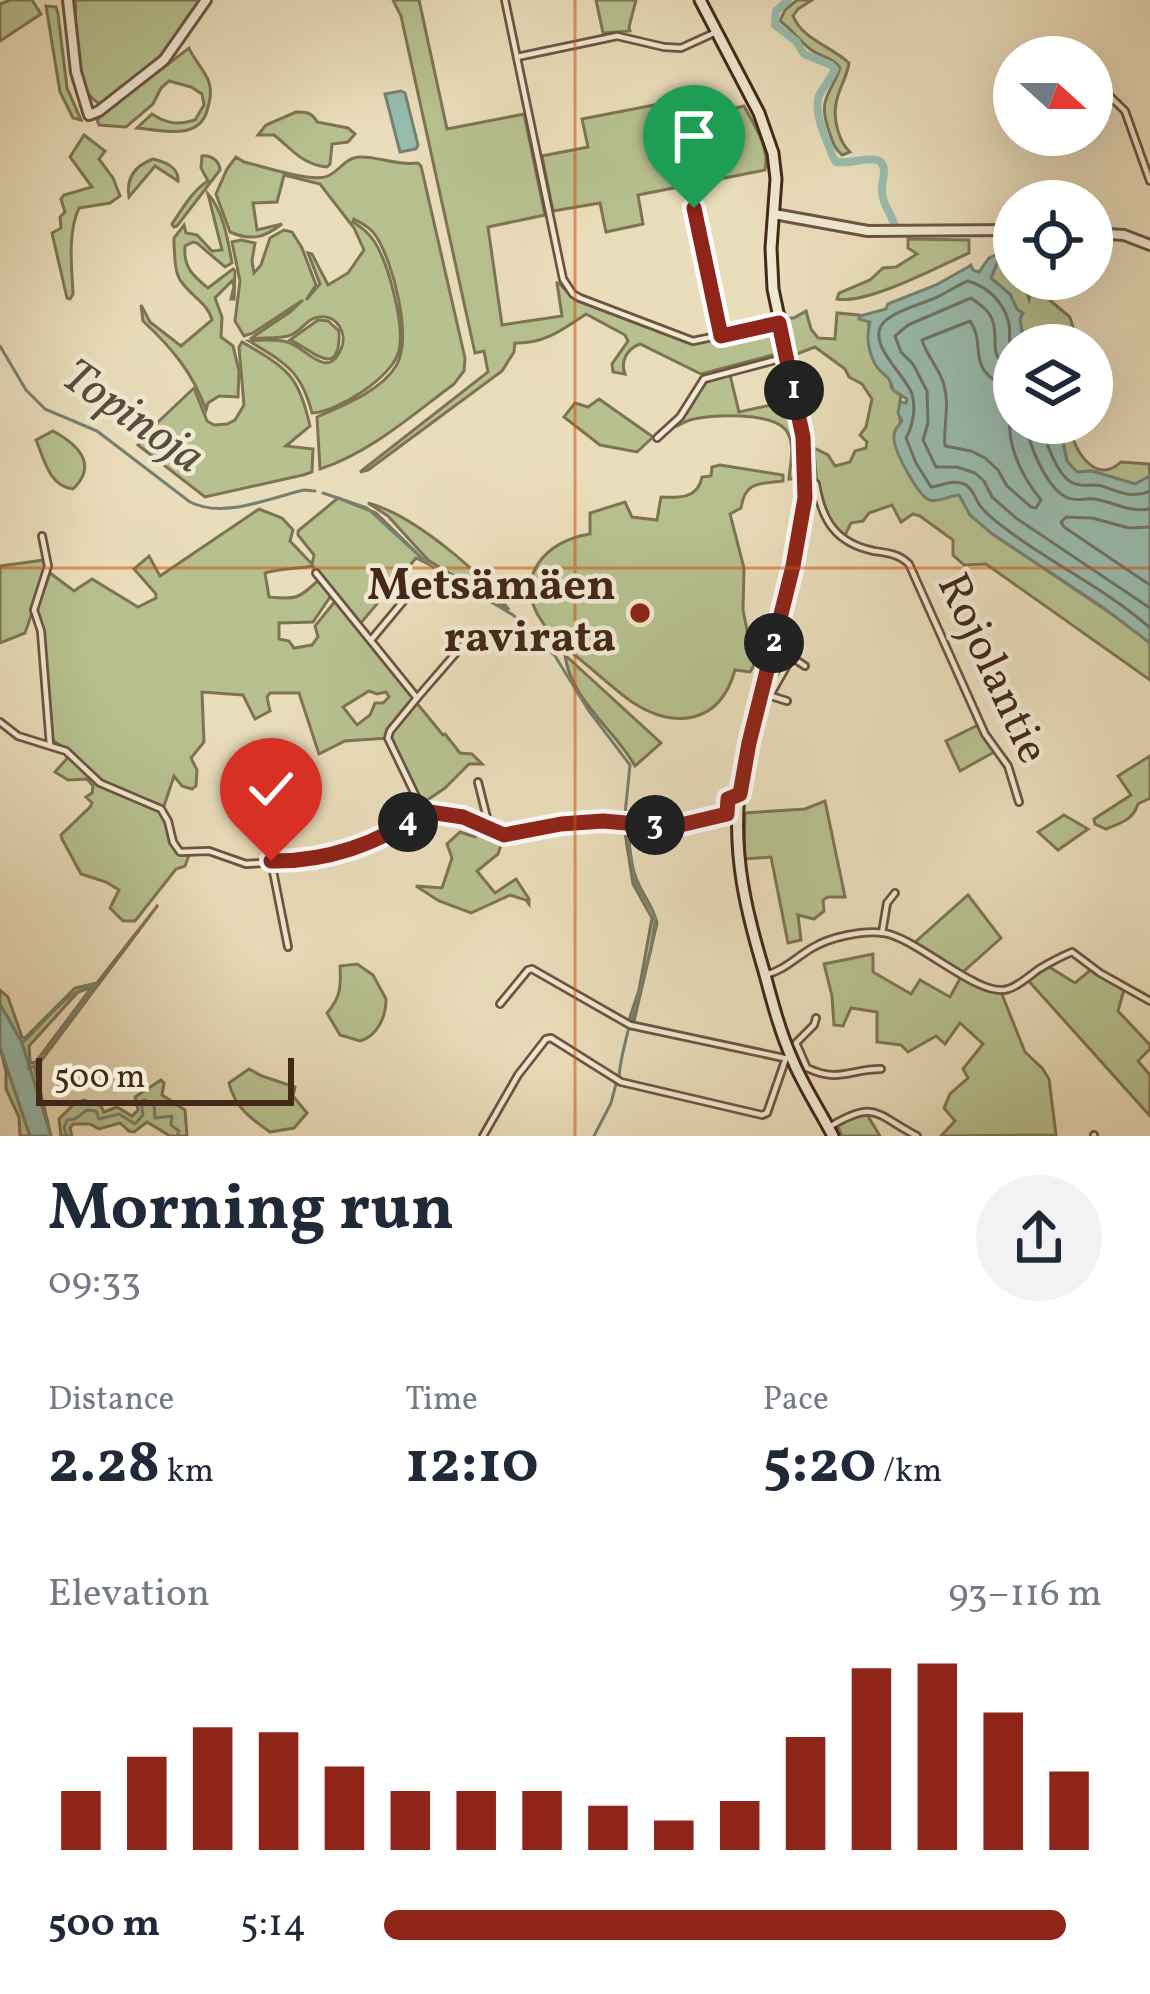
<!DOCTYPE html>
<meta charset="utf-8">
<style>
:root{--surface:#fff;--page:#f2f2f3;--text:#1f2937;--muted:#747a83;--accent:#8f2418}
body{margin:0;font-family:Vollkorn,serif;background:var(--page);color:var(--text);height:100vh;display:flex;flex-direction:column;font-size:45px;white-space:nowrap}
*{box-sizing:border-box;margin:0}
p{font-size:39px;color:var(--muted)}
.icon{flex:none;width:66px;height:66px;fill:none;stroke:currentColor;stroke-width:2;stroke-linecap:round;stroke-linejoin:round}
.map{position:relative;height:1136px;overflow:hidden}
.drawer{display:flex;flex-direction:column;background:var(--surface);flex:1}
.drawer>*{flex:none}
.needle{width:78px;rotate:111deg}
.buttons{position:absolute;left:993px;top:36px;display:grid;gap:24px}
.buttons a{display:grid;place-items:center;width:120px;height:120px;border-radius:50%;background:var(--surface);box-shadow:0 12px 48px #0002;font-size:60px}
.scale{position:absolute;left:36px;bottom:30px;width:258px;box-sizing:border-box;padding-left:12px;border:6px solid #442819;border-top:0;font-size:33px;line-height:42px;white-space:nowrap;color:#442819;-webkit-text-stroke:9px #f1e9d3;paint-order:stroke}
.pin{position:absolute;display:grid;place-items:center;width:102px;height:102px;color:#fff;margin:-123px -51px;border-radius:50% 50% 50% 0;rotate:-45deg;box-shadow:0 0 12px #0007}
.pin .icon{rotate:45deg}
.km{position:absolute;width:60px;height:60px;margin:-30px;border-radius:50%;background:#222;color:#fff;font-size:33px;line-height:60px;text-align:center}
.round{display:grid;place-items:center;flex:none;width:126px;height:126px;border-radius:63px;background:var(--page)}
.headline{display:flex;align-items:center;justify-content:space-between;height:204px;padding:0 48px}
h1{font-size:66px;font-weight:700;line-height:90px}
.stats{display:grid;grid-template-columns:repeat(3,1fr);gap:18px;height:204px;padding:12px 48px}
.stats div{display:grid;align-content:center}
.stats b{font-size:60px;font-weight:700}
.stats small{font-size:33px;font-weight:400}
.stats p{font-size:33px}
.chart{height:336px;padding:24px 48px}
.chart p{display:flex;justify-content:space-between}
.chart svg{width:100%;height:216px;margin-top:12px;stroke:var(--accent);stroke-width:6}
ul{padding:0 48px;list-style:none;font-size:39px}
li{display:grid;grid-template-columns:192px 144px 1fr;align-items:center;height:90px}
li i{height:30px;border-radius:15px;background:var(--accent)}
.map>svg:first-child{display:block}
</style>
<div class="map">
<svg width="1150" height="1136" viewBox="0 0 1150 1136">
<rect width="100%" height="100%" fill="#eaddbb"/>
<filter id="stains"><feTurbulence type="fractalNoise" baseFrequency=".00167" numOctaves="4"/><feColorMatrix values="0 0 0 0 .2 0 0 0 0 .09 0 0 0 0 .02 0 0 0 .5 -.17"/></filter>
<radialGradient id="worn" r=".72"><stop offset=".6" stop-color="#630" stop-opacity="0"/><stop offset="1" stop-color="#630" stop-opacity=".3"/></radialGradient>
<g fill="#b7c190" stroke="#7e7454" stroke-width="3" fill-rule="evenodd">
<polygon points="10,0 32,0 41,14 0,41 0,4"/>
<path d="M75,0H201L163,55L103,105C79,97 71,53 74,29C75,18 77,11 75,0Z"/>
<path d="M393,0H419L447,129L524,114L545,215L488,227L502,325L562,316L557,283H559L575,300L689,343L769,328L776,332L780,353L701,374L640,344C627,349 620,361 625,374L613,372L612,364L628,341L625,335L586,314C562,330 544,344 515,343L514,352L502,371L368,470L360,472L488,372L484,351L475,353L401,16Z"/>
<polygon points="596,0 636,0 629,27 630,31 603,33"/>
<path d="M797,0H812L798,9L793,16C803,40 831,46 849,63C847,78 838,89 836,104C833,120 839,142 850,152L842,155C833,147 832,140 828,128C818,98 831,94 840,68C832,57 824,58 813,51C802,44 792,29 780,21L785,10Z"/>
<polygon points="46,6 56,7 58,14 67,88 81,120 73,118 60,92"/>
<path d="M189,48C194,60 204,69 209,82C212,92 210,100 207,111C198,141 161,130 137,128L152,114C167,124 178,125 195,120L204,105L202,94L191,87L169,81L161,88L153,104L126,127L99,125L97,120L104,113Z"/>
<path d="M670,96L701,108L709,104L718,112L744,106C754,125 770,147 765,170L638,195L643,224L606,232L600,203L553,211L542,156L588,147L582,119L670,102Z"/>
<path d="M296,112C306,112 312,112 317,122L348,128L355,134L348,142L332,144L330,164L327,167C301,164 292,149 274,135H258L266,125Z"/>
<path d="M84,135L105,151L99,159L113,178L120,196L110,203L79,208C67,234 72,268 73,294L70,299L67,298L52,233L61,228L60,217L65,212L61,199L64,195L92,187L70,157Z"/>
<path d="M202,156C211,154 220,162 220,170L177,226L174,227L172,224C182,209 193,190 208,181L201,168Z"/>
<path d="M236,157L244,162C262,166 312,183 328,176C341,170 345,157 361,157C381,157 397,166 418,163L421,166L465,358L464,371L454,384C412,415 370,453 320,469L317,417C342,406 381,391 396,366C413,338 393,262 376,236C371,228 363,224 354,219L353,222C362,228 368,232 374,241C388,262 405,325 399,350C394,377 337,412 312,413C301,370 285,363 249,341C260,340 275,339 287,342C305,346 327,382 341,349C348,334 337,314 319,317C306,318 301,333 288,336C276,339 262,337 250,339L290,312L303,300L253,333L244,336L235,321L240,281L232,242L241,240L255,243L252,261L254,273L261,265L270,238L284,230L292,232L302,248L316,285L306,300L320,284L308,253L312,254L328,285L348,273L364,250L354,228L320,184L284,175L277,202L253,203L257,230L282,224C264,238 251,241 230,232L216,194L227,169Z"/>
<path d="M153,159C165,162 179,167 178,181L155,166L129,197C126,178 134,166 153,159Z"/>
<path d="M208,194C223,210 228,240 232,263L225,267L197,243L193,242L185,246C183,267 193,276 208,288L233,269L235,271L234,299H231L234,286L232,281L215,298L222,317L221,337L233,346L239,371L238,397L219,396L208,403L206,410C193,373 172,348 143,321L141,305L150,322L181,346L212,320C207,301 188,295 179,278C174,268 175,255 174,245V238L184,225L186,233L197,235L212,251L222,250Z"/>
<path d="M908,239L969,240V253C939,266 867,305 837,299L839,293L870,280L883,268L896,267L917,254L908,248Z"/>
<path d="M1007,254L1014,260V279H1030L1027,293L1029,299L1033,279L1062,280L1046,297L1070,317L1074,331L1079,336L1069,345H1016L1023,334C1016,305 1013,299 991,278L1000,256Z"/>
<path d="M806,311L811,329L818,338L835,339L837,313L859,315L860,319L868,320C872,344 870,362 891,379V387L901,396C897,411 904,471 915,483C921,490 932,495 940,499L953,493L959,495L991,533L1131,627L1150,643V680L986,564L964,565L953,555V540L920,516L913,514L901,522L892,505L869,513L863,521L851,523L843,539C818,510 816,485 814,448L828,455L835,466L850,462L855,451L866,448L867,442L860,435L866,427L872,399L862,384L849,377L845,369L815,347L789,357L782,318L784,312L788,318H794Z"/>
<path d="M318,320L328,321L339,331C341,383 310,348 290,340Z"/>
<path d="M242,342C287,368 298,374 310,426L286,446L313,449L312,472L303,475L205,497L138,445L157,423L194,388L207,421L214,425L227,424L235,420L244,405L239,347Z"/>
<path d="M730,375L739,412L789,401L800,433L802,478L789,479C790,464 796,443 786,430C772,412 710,414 690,420C684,422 678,426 672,428L687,413L704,383Z"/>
<polygon points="599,399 653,437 637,452 600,445 564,417 575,403 588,407"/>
<path d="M1052,423H1060L1070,429C1075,452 1096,485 1121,462L1149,464L1150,476L1135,484L1092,471L1076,472L1067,461L1063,442Z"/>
<path d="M53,431C77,444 99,464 73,489C49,486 44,459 36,440Z"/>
<path d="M720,465L783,475V481C759,484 745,481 741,508L730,514L744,568L743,610L754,665L750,672L735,670C720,724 675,730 632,702C619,693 607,682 595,672C577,656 554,641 541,620C512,577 547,540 590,534V513L625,502L632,517L657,520L661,497C678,498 698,499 702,477L711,476L712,467Z"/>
<path d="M338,498L376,513L428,564L416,558L359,625L417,698L415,701L443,735L445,734L460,753L472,754L482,764H469L445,788L420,805L388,738L345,741L319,754L299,693H270L267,697L270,711L255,719L243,695L202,692L204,742L191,758L197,770L196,786L192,789L182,786L174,776L162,812L176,850L189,855L185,866L176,869L135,921H123L110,908L119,890L106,882L81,874L62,839L61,835L90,807L92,803L86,797L92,793L93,786L87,779L68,780L55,772L72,753L52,740L37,608L50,573L74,591L92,579L138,607L156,598V594L134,569L149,556L160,576L259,509L282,518L293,530L290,541L312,564L314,555L298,535V531ZM313,566L320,579C299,598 298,600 269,597L265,573C282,568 296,569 313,566ZM332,594L337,599L315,626L318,637L312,645L294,648L289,641L279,639V623L313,622ZM369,691L377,694L386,692L389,697L383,703H375L370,715L357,725L343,707Z"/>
<path d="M368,503C414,515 482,573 509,610L428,560L388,516Z"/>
<polygon points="44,560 45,575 25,633 0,643 0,566"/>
<path d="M565,655L661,743L635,766C615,730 570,699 565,655Z"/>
<polygon points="978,725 985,740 996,751 960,771 946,741"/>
<path d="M1150,756V798L1138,804C1133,820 1121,823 1106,829L1095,824L1094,819L1131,795L1118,776Z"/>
<polygon points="825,801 845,897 828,897 823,900 824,911 814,919 798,915 801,940 788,943 771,857 744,859 745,813 805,809"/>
<polygon points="1064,815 1088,829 1058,850 1038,832"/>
<polygon points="481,825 504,835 498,854 477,871 495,893 516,879 529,899 529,904 526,900 510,895 471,913 439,901 416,886 442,888 452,858 447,844 460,832 475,837"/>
<path d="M631,825C627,843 631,868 639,885C646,899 654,909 657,923L634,1021L629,1020L639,990L652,918L633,884L624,827Z"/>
<polygon points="968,895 1001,938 963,972 912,945"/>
<path d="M158,905L35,1069L51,1136L22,1043L0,1004V990L8,997L22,1037L25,1038L75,988L97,983ZM92,987L35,1063L30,1062L29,1046L78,992Z"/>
<polygon points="873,954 873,972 911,994 920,980 950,997 962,975 1001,992 1025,1052 1042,1068 1049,1079 1056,1135 941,1136 955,1121 944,1108 950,1094 968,1078 963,1069 983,1044 960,1023 945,1044 936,1036 908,1052 901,1045 877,1042 877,1012 851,1008 843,1026 834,1025 832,996 824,964"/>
<path d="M357,964L373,975L386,999C386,1016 378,1036 360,1041L340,1035L327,1013C341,997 341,987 340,966Z"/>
<polygon points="1046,965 1075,983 1093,968 1125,986 1118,1011 1150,1045 1150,1049 1138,1061 1150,1075 1150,1116 1026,978"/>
<polygon points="0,1047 30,1136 20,1136 19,1117 6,1089 6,1072"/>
<path d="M249,1069L262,1076L295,1087L293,1096L307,1113L294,1128L270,1132C251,1119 234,1106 229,1083Z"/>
<polygon points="161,1080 164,1083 162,1095 185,1110 187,1136 170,1136 147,1122 134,1132 129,1131 120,1123 99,1129 90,1124 73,1124 70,1128 72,1136 61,1136 59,1119 74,1104 84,1100 101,1106 104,1112 117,1107 132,1116 138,1110 135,1097"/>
<polygon points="866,1113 880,1136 842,1136 837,1125 853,1115"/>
</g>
<g fill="#98bcae" stroke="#768172" stroke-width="3">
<polygon points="401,91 405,93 418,145 416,149 400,152 385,94"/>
<path d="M998,254L999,258L991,278L1010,294L1017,309L1023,313L1020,319L1023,338L1014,345V423H1052L1063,442L1067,461L1077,472L1092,471L1135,484L1150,476V643L1101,606L991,533L970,515L959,495C951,495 938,503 930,500C919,498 895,452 894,440C893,430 897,428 902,421L898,413L900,402L906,403L907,399L893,390C889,372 883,378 875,364C868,350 866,336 870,322L859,319L860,316L886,309L888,304L936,285L968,267L971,265L973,270L979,272L989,258Z"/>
<polygon points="0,1004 22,1043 51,1136 30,1136 0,1047"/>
</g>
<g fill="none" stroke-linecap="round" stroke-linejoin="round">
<g stroke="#6e7264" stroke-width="3">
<path d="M1014,354C1007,342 1011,337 1009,324C1005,304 989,287 968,281C957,285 947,293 935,298C921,304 895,311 884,322C864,343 907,376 912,394C916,408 913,426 906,438L916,463L931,487C942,486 954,478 966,485C975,491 975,501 982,508C989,517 1001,525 1010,532C1056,566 1107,590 1150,628"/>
<path d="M1014,370C984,355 1001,342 992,319C988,309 979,304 971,298L908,325L895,336L901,352L913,364L927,391L928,423L923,440L936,467H957L975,473L984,481L992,497L1016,518L1150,608"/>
<path d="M1014,389C962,372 988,346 970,321L922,340C926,355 940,369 944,385C950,405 943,427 945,446L971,451L985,458L998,470L1007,486L1031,507L1036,508L1041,500C1020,474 1001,436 1014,403"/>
<path d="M1026,423C1028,443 1046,487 1066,497C1076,502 1084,498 1094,499C1115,502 1128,513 1150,509"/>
<path d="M1042,423C1044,439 1057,476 1073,483C1083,488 1092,483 1102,486C1119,492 1133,499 1150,491"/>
<polyline points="1150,527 1129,528 1092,518 1066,517 1061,522 1064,527 1150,585"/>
</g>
<g stroke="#768172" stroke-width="3">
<path d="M0,346L26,390L45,409L97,431L190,502C224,519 269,498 304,490L315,491"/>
<polyline points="323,493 367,508 428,564 513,615 555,656 589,711 630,765 625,814"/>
<polyline points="626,825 635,883 653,912 655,921 651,949 631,1022"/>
<path d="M22,1043C46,1022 61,995 93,985"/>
<polyline points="28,1068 35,1066 96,985"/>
<path d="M619,1077C620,1060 625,1044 629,1027"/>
<polyline points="67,1136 64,1128 67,1120 75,1119 87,1110 96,1111 99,1119 119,1114 135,1124 143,1115 141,1102 144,1100 154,1104 155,1118 172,1116 171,1125 179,1131 177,1136"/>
<polyline points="594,1136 611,1103 616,1084"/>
</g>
<path stroke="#98bcae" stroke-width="8" d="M788,0L776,11L775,25L796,41L804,54L831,65L835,69C831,79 823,87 819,96C813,114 827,140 833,157L836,162C848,164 869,157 877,160C889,165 882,179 882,188C881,202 891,213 895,226"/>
<defs>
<g id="minor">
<polyline points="505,0 563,279 573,294 580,298 693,341 779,323"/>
<polyline points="517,57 617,36 664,47 681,48 714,33"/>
<polyline points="1092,79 1125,111 1150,181"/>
<polyline points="691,194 721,336"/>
<polyline points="657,438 680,417 704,379 787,357"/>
<path d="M806,482L816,484C822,521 836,543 874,551C888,553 899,554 909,564L985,734L1008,766L1019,802"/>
<polyline points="42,536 48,566 34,610 41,631 50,745"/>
<polyline points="316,573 417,698 390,731 388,738 423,811"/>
<polyline points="371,640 406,598"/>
<polyline points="766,694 772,692 790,660 796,660 805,666"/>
<polyline points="768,695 787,701"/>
<polyline points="417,698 475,631"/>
<polyline points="0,722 18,736 66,751 100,783 161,809 168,821 173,842 180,852 209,851 246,864 309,860 389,834 423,811 462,817 504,835 561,823 603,821 672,827 738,812"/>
<polyline points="478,782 490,830"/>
<polyline points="727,814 726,802 735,796"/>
<polyline points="271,861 288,947"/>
<polyline points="882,933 887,903 895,893"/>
<path d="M765,975C785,970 795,958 812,948C830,937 863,930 884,933C917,938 980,999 1008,989C1019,986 1029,976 1039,969C1049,963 1060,957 1072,952L1100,973L1150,1001"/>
<polyline points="500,1004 528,970 532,969 630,1025 784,1058"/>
<path d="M816,1018L814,1025L796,1043L807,1068C839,1083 850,1069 881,1069"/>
<path d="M831,1126C876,1099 876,1115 917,1136"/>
<polyline points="483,1136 518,1075 546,1039 551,1038 621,1082 762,1115 767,1113 786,1058"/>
<polyline points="1094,1136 1094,1135"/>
</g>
<g id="tertiary">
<polyline points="68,0 76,72 89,115 99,111 164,60 206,0"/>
<polyline points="774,214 868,231 1014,230"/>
<polyline points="1092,233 1124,235 1150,245"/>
</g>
<path id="secondary" d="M700,0L759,113L773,153L776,179L771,248L773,289L798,407L806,464L801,530L739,794C733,857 746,911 764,971C772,1001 780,1032 793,1061C804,1087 820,1111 833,1136"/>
</defs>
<use href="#minor" stroke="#6e5542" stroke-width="10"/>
<use href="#tertiary" stroke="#6e5542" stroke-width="14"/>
<use href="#secondary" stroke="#442819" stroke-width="15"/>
<use href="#minor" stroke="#f1e9d3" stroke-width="4.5"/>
<use href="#tertiary" stroke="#f1e9d3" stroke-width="8"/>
<use href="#secondary" stroke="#f1e9d3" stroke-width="9"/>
</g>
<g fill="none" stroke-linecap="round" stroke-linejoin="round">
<defs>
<path id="route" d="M271,861C325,862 380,844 423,811L463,817L504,835L561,824L603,821L672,827L727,814L728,799L740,794L749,743L793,566L805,498L803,437L779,323L721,336L694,208"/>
</defs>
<use href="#route" stroke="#fff" stroke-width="24"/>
<use href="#route" stroke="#8f2418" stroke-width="15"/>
</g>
<path fill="none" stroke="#cf520e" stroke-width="3" stroke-opacity="0.55" d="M575,0V1136M0,568H1150"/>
<circle fill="#8f2418" stroke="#f1e9d3" stroke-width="4.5" cx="640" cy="613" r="12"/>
<g text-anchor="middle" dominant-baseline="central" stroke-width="9" stroke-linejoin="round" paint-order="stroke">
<g font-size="45" font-weight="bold" fill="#442819" stroke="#f1e9d3" text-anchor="end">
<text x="616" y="587">Metsämäen<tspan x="616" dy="52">ravirata</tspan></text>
</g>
<g font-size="45" fill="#442819" stroke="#f1e9d3">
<text transform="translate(991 669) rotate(65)">Rojolantie</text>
</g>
<g font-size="48" font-style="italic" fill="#594d3e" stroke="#f1e9d3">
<text transform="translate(132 418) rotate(35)">Topinoja</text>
</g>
</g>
<rect width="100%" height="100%" filter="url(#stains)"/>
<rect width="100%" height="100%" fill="url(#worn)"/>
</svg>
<div class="buttons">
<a><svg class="needle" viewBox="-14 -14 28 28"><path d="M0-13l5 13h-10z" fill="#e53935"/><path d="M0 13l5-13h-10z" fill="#747a83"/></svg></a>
<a><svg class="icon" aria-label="locate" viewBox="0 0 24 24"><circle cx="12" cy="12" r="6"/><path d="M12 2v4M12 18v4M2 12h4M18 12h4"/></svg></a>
<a><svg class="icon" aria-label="layers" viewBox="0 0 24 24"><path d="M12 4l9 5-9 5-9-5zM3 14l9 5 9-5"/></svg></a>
</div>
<div class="scale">500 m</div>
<div class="pin" style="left:694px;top:208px;background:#1e9e55"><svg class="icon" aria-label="arrive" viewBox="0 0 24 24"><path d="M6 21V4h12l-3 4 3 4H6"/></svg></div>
<div class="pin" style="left:271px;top:861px;background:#d93025"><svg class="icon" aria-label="check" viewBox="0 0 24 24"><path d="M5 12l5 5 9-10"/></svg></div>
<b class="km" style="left:794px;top:390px">1</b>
<b class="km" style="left:774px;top:643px">2</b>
<b class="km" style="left:655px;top:825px">3</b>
<b class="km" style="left:408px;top:822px">4</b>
</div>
<section class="drawer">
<div class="headline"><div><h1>Morning run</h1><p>09:33</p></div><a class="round"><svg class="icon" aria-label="share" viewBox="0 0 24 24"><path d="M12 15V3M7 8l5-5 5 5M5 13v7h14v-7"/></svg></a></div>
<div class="stats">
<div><p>Distance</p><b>2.28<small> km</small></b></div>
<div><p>Time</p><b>12:10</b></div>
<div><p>Pace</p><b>5:20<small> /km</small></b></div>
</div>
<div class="chart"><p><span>Elevation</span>93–116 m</p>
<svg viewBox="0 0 160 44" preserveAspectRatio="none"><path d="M5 44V32M15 44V25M25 44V19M35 44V20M45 44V27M55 44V32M65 44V32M75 44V32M85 44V35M95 44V38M105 44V34M115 44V21M125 44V7M135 44V6M145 44V16M155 44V28"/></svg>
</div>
<ul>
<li><b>500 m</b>5:14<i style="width:95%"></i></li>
</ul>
</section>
